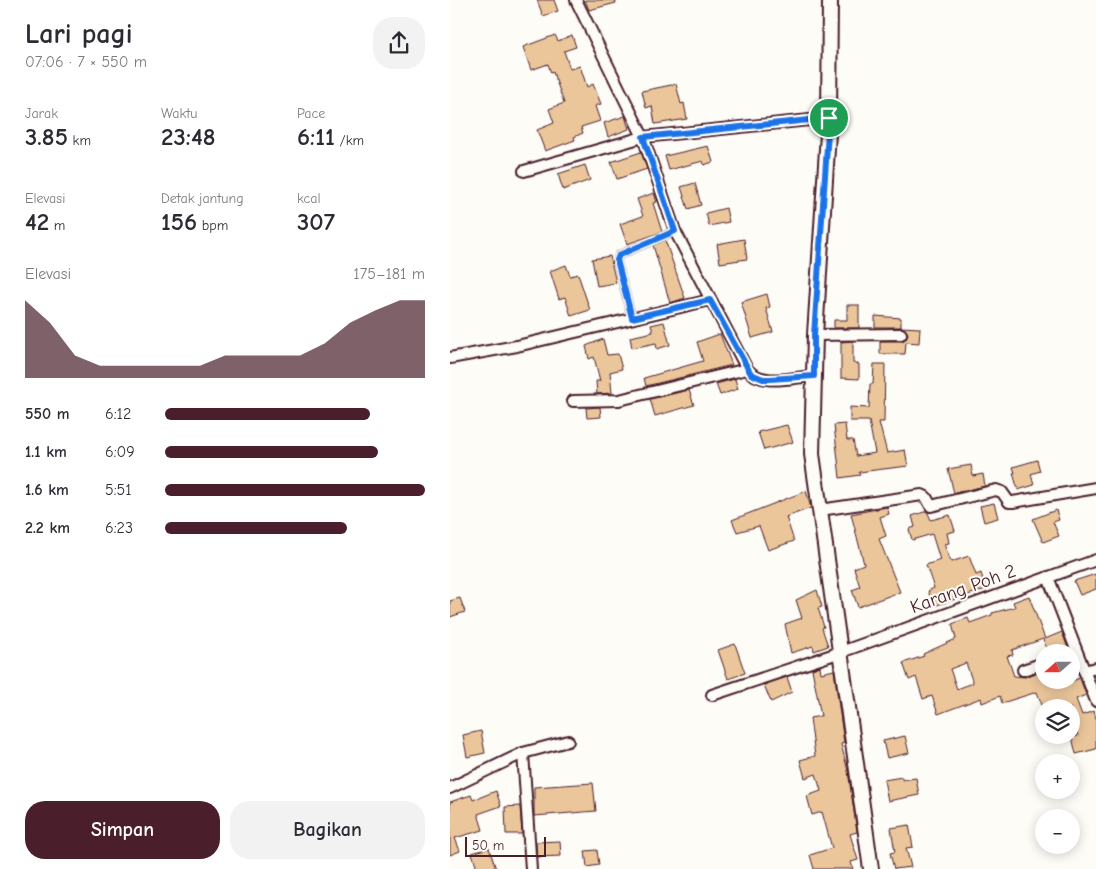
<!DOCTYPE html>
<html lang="id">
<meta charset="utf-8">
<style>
:root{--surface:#fff;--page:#f2f2f3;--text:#2b2b33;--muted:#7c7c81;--accent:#4a1f2b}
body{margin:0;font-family:"Comic Neue",sans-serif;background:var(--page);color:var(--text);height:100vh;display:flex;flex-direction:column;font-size:19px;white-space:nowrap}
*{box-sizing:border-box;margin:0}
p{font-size:16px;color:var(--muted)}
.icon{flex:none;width:28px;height:28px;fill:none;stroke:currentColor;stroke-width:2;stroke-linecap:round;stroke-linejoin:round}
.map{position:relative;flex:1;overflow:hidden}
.sheet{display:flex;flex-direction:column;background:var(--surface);width:450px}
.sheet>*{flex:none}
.needle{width:32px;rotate:249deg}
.buttons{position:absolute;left:585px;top:644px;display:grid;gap:10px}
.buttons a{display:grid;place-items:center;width:45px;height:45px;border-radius:50%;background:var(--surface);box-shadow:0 2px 12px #0003;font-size:25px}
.scale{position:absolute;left:15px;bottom:12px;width:81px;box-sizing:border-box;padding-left:5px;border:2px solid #4a1f2b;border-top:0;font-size:14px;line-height:18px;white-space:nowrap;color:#4a1f2b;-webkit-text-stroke:4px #fdfcf7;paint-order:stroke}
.pin{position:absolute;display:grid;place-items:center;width:42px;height:42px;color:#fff;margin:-21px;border:2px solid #fff;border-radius:50%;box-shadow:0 1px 5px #0007}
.round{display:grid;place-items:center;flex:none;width:52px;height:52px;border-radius:20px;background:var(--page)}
.headline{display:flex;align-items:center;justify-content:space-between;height:85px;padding:0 25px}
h1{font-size:28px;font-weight:800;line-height:38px}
.figures{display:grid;grid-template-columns:repeat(3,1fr);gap:8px;height:85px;padding:5px 25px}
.figures div{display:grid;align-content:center}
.figures b{font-size:25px;font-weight:800}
.figures small{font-size:14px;font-weight:400}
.figures p{font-size:14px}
.chart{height:140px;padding:10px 25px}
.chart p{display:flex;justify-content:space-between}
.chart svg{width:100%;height:90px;margin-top:5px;fill:var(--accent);opacity:.7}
.cta{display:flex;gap:10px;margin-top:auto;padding:10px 25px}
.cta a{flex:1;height:58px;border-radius:20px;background:var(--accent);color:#fff;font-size:20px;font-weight:800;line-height:58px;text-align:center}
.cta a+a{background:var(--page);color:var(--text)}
ul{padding:0 25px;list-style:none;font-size:16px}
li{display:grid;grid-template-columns:80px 60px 1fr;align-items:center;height:38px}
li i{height:12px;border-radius:6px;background:var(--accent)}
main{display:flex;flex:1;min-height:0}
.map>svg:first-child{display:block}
</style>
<main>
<section class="sheet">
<div class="headline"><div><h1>Lari pagi</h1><p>07:06 · 7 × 550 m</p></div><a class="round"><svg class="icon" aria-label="share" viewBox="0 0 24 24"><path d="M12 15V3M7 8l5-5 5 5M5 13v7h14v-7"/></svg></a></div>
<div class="figures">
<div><p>Jarak</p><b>3.85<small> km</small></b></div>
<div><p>Waktu</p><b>23:48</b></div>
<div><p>Pace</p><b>6:11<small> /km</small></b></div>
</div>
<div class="figures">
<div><p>Elevasi</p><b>42<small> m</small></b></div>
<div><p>Detak jantung</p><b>156<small> bpm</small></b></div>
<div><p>kcal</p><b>307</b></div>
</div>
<div class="chart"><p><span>Elevasi</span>175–181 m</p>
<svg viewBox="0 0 160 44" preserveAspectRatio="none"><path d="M0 44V6L10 17L20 33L30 38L40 38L50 38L60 38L70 38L80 33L90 33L100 33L110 33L120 27L130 17L140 11L150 6L160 6V44z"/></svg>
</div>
<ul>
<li><b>550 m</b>6:12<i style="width:79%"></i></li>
<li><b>1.1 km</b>6:09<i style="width:82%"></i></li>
<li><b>1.6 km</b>5:51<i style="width:100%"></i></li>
<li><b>2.2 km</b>6:23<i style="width:70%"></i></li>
</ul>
<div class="cta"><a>Simpan</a><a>Bagikan</a></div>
</section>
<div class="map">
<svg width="646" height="869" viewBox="0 0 646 869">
<rect width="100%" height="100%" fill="#fdfcf7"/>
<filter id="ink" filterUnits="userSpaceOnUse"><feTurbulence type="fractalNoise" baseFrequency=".02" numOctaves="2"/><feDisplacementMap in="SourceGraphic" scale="10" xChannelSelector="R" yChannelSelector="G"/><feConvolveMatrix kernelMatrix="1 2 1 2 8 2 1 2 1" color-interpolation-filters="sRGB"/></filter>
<g filter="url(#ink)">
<g fill="#ebc69b" stroke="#4a1f2b" fill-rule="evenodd">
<polygon points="87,0 104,0 108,11 93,16"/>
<polygon points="135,0 165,0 166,3 139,10"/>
<polygon points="105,35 108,41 122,35 126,47 114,51 120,69 130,66 137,87 143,84 151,104 145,106 150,121 131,127 133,133 124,137 125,140 95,151 87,130 104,123 99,109 114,103 103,72 101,73 98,64 81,70 73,47"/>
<polygon points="226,84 231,104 234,103 237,119 205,124 202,106 196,108 192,91"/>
<polygon points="175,116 179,129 158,137 154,123"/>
<polygon points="258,146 263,162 254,165 253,161 219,170 215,156"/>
<polygon points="191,152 197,169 167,179 161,162"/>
<polygon points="135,165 140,180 113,190 108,174"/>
<polygon points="245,183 251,205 238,209 231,187"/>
<polygon points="204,193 207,202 203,203 212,232 177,244 170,224 193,216 187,199"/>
<polygon points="276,208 279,222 259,226 256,213"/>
<polygon points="294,239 297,259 270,263 267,244"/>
<polygon points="215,240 235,298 220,303 203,245"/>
<polygon points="160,256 166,283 147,286 142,259"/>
<polygon points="116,265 120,276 128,274 140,310 121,316 115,297 109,299 100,271"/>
<polygon points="317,294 320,307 316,308 323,332 302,338 291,302"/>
<polygon points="397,305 409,305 409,328 384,328 384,320 397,320"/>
<polygon points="425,316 451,318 451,327 470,328 469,343 456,342 455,354 430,354 430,341 452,341 457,338 458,333 451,327 425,327"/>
<polygon points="214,322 220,345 207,349 206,343 182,348 180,337 203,332 201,325"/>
<polygon points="270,334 282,365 196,386 194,378 253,361 247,342"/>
<polygon points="153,339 157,355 168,354 172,369 160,372 162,393 147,394 146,381 150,381 144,357 139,359 136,346"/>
<polygon points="403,341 403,363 409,364 409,379 391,378 391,342"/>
<polygon points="424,364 435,364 434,422 429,422 437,453 455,450 458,466 409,472 410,475 390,478 384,425 395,424 397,440 403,440 406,456 425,453 419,421 400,421 400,407 419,408 420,384 423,384"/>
<polygon points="285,379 288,389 270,395 266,384"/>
<polygon points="239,390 244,405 205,416 200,399"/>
<polygon points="150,407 151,417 137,418 136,408"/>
<polygon points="337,425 343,442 314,450 308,432"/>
<polygon points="587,460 590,471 581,474 584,485 568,490 563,473 565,473 563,467"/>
<polygon points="521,465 523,476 533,474 535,486 504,493 498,469"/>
<polygon points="356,491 361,508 336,517 344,541 318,550 309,526 287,532 282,520"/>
<polygon points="544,503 548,518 534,522 530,506"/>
<polygon points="437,507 439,514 430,517 436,536 429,539 450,592 408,607 402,590 410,587 404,568 414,564 401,514"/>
<polygon points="606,510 609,520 603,522 609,536 593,542 583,519"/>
<polygon points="477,511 481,520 500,515 505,531 497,533 499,543 494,544 501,562 519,556 526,575 531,573 536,589 484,606 478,591 484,588 476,565 490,560 482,534 462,540 459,529 465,527 462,516"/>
<polygon points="646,574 646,589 630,595 624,581"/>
<polygon points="367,590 372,607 368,608 374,627 372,628 378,646 364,651 363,646 341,653 335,624 352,618 346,600"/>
<path d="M579,596L595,639L612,632L619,651L598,652L593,639L562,650L563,655L557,656L564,676L575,677L594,670V680H618L619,682L630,678L636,695L626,699L632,715L644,711L646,718V749L626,754L622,737L628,736L621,717V708H593L587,692L552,703L550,696L532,703L531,698L488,714L482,696L473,699L466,677L459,680L453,663L474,656L473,654L506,639L502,624L518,618L520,623L542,615V613L565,607L563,602ZM516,663L523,683L507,689L500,669Z"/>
<polygon points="10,598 15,612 0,617 0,601"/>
<polygon points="285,644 295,673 278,679 268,650"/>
<polygon points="370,666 371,673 384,670 394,743 391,744 398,771 407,832 400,834 408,860 401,862 403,869 364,869 360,855 382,848 372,812 362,815 357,796 371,791 366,774 355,778 350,760 365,756 360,718 371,716 362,669"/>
<polygon points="337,677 342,692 321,702 314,685"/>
<polygon points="31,731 35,753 17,757 13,735"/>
<polygon points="455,736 459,753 437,758 433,741"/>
<polygon points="452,777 452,780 466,778 469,795 438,801 434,780"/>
<polygon points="143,783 146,811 84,816 84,787"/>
<polygon points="46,791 51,806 28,814 33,830 5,838 10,851 0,855 0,802 21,795 23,800"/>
<polygon points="70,806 72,834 56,834 55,807"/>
<polygon points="459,825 463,847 456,848 461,867 444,869 440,853 445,852 441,828"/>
<polygon points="110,841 111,856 87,857 86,842"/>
<polygon points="39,848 46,869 27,869 22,853"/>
<polygon points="147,850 149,865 137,867 135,851"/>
</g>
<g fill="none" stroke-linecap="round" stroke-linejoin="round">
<defs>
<polyline id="service" points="182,318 167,261 169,255 225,231"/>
<g id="minor">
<path d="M126,0L193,137L225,231L297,369C312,387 343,377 364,376"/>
<polyline points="74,171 193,137 379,118"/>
<polyline points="365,335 451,334"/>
<polyline points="0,358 67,346 260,300"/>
<polyline points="123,401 169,400 297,369"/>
<polyline points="370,510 472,495 476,497 481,506 546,490 552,492 559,502 563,502 646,488"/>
<polyline points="598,577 646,701"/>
<polyline points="573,670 594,663"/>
<polyline points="634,671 646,668"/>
<polyline points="262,695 391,652 646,560"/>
<polyline points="73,753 81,869"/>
<polyline points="0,788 73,753 118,741"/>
</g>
<polyline id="secondary" points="380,0 379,118 365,335 362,454 421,869"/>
</defs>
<use href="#service" stroke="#4a1f2b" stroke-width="9"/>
<use href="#minor" stroke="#4a1f2b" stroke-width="14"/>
<use href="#secondary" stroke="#4a1f2b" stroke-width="18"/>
<use href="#service" stroke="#fdfcf7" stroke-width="5"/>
<use href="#minor" stroke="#fdfcf7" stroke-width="10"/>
<use href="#secondary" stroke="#fdfcf7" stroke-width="14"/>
</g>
</g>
<g fill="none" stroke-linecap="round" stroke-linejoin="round" filter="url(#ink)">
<defs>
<polygon id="route" points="379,118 364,335 364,376 320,379 313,379 301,374 260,300 182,318 167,260 169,255 225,231 193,137"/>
</defs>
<use href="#route" stroke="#fff" stroke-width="10"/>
<use href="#route" stroke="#1a73e8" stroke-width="6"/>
</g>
<g text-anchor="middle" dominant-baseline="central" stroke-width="4" stroke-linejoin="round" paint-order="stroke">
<g font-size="19" fill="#4a1f2b" stroke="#fdfcf7">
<text transform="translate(513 589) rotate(-20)">Karang Poh 2</text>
</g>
</g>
</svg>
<div class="buttons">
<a><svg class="needle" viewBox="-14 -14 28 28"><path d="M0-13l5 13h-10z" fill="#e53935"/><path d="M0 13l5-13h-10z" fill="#7c7c81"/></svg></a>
<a><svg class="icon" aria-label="layers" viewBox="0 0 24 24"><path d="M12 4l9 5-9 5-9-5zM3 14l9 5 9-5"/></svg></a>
<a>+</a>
<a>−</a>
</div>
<div class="scale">50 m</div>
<div class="pin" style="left:379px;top:118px;background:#1e9e55"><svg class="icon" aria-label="arrive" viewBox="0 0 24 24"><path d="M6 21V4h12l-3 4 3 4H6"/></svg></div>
</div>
</main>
